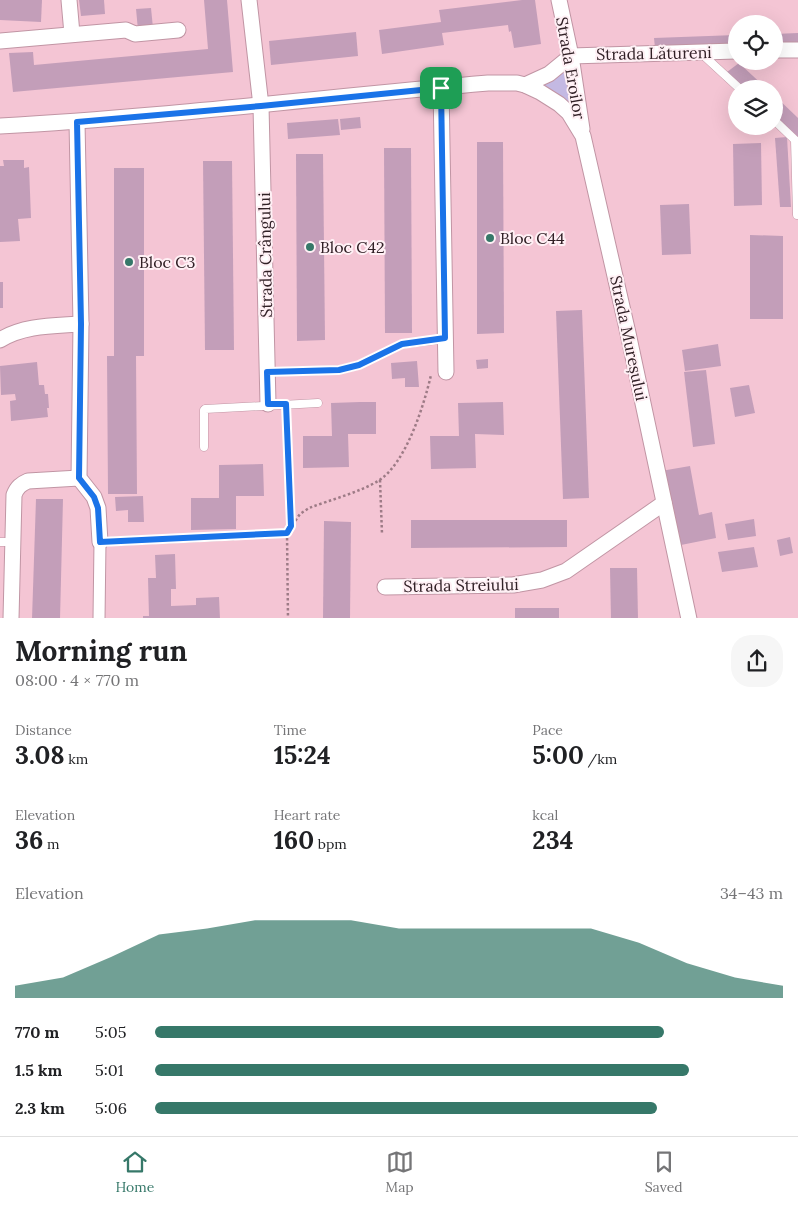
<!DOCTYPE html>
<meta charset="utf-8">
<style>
:root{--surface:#fff;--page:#f6f6f6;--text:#202124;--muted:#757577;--line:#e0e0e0;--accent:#367869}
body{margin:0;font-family:Lora,serif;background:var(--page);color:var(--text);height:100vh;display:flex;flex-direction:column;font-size:19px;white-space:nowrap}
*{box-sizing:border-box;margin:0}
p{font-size:16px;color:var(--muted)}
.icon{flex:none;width:28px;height:28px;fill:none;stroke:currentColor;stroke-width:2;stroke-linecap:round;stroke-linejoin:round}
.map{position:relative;height:618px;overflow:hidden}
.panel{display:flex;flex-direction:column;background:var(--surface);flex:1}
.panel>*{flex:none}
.buttons{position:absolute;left:728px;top:15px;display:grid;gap:10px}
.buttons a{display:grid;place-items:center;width:55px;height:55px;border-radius:50%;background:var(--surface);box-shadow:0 5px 20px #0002;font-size:25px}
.pin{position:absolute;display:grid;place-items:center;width:42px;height:42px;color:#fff;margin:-21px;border-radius:10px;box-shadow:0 2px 8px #0006}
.round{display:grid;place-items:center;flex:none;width:52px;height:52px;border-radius:20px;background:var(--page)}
.overview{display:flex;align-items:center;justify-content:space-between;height:85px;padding:0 15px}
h1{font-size:28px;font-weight:800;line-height:38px}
.stats{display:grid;grid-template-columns:repeat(3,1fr);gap:8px;height:85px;padding:5px 15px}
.stats div{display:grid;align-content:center}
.stats b{font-size:25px;font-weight:800}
.stats small{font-size:14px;font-weight:400}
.stats p{font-size:14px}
.chart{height:140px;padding:10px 15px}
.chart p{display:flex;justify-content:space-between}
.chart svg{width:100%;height:90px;margin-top:5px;fill:var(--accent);opacity:.7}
ul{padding:0 15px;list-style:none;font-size:16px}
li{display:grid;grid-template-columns:80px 60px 1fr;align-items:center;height:38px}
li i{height:12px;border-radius:6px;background:var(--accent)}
.tab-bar{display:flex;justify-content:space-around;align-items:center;height:70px;border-top:1px solid var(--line);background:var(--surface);font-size:14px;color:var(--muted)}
.tab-bar a{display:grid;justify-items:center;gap:2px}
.tab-bar .selected{color:var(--accent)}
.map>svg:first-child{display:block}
</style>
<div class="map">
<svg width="798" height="619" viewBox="0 0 798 619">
<rect width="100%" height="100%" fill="#f4c5d4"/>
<polygon fill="#c4b9e3" points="566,65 572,107 536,86"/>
<g fill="#c39eb9">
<polygon points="0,0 42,0 41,22 0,20"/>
<polygon points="79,0 104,0 105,14 81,16"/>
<polygon points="204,0 227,0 233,72 13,92 9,53 33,52 34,65 208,49"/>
<polygon points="522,0 535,0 541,44 514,48 511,31 509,32 508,25 442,33 444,45 382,54 379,30 441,22 439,10"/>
<polygon points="151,8 153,28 138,30 136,9"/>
<polygon points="356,32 358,56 271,65 269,41"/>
<polygon points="798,33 798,43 774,44 774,34"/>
<polygon points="736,35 736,46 655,48 654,38"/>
<polygon points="739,63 767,89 745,89 727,72"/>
<polygon points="774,95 798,118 798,137 774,115"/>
<polygon points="360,117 361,128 341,130 340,119"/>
<polygon points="338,119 340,135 288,139 287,123"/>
<polygon points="787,137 791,207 780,207 775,138"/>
<polygon points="477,142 503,142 504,333 477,334"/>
<polygon points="761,143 762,205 734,206 733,144"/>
<polygon points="384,148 411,148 412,333 385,333"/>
<polygon points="296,154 323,154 325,340 297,341"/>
<polygon points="3,160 24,160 24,168 29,167 31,218 18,219 20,241 0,242 0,166 4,166"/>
<polygon points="203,161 232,161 234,350 205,350"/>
<polygon points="114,168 144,168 144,356 136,356 137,494 108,494 107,356 114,356"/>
<polygon points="689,204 691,254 662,255 660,205"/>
<polygon points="750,235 783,236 783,319 750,319"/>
<rect x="0" y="282" width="3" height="26"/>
<polygon points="582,310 589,498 563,499 556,311"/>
<polygon points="718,344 721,366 685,371 682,350"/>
<polygon points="488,359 488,368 477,369 476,360"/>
<polygon points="417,361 419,387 405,387 405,378 392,379 391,363"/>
<polygon points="37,362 39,385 44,385 45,394 48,394 49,408 47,408 48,417 11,421 10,401 16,400 15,394 1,395 0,366"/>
<polygon points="706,370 715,444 693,447 684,372"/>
<polygon points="749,385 755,413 735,417 730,388"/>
<polygon points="360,402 376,402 376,434 348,434 349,467 303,468 303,436 332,436 331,403"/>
<polygon points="503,402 504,435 475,434 476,468 431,469 430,436 459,436 458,403"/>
<polygon points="263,464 264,496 236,496 236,529 191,530 191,498 219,498 219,465"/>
<polygon points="690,466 699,515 712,512 716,538 676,546 661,471"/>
<polygon points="143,496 144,522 128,522 128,510 116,511 115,497"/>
<polygon points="36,499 63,499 60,619 32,619"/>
<polygon points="754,519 756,536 728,540 725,524"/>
<polygon points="411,520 567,520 567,547 411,548"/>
<polygon points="324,521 351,522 350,619 323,619"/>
<polygon points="790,537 793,553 780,556 777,540"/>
<polygon points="754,547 758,567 722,572 718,552"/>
<polygon points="175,554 176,589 171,589 171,606 196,605 196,598 219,597 220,619 143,619 143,616 149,616 148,578 156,578 155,555"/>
<polygon points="610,568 637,568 638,619 611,619"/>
<rect x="515" y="608" width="44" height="11"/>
</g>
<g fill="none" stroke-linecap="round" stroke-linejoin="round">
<defs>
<g id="service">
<polyline points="702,54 740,89"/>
<polyline points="774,120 795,140 797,215"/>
<polyline points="267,372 339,370 359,365 402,344 445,339"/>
<polyline points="204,447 204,410 205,409 318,403"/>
<polyline points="0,542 12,542"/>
<polyline points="100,542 233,536"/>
</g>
<polyline id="pedestrian" points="99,619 100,542"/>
<g id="minor">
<polyline points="69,0 72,34"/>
<polyline points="249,0 261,106 268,404"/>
<polyline points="559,0 571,56 582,129"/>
<polyline points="0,41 126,30 135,34 178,30"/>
<polyline points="774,50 798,50"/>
<polyline points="571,56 736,51"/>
<polyline points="525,85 549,74 571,56"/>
<polyline points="441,87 446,372"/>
<polyline points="77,122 81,324 79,478 94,497 98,508 100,542"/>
<path d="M0,126C163,117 325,97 488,83H517L525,85L540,92L559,104L569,113L583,136L628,333L689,619"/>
<path d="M0,340C24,325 54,326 81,324"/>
<polyline points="385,587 513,585 542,580 566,571 664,503"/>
<path d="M11,619L14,495C17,487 21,484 28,481L79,478"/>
</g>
</defs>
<use href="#service" stroke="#c195a4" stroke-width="9"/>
<use href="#pedestrian" stroke="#c195a4" stroke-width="13"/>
<use href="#minor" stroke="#c195a4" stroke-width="17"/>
<g stroke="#9d7b86" stroke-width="2.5" stroke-dasharray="2.5 2.5" stroke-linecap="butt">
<polyline points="286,416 291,525"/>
<polyline points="380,480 382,534"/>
<polyline points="287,533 288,619"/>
<path d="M242,536L287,533L300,514L309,508C330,500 360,492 378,481C406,464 424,405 431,375"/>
</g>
<use href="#service" stroke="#fff" stroke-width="8"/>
<use href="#pedestrian" stroke="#fff" stroke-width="11"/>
<use href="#minor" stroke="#fff" stroke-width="15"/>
</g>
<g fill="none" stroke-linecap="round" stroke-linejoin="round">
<defs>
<polygon id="route" points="441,88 445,338 402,344 359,365 339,370 267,372 268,404 286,404 291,526 287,533 100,542 98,508 94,497 79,478 81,324 77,122 261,106"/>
</defs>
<use href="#route" stroke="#fff" stroke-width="10"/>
<use href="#route" stroke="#1a73e8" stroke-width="6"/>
</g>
<g fill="#367869" stroke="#fff0f5" stroke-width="2">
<circle cx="490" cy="238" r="5"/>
<circle cx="310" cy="247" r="5"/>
<circle cx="129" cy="262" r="5"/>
</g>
<g text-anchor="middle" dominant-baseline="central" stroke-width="4" stroke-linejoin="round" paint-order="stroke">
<g font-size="16" fill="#312026" stroke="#fff0f5">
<text transform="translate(654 53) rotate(-1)">Strada Lătureni</text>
<text transform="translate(571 68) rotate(80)">Strada Eroilor</text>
<text transform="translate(265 255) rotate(-91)">Strada Crângului</text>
<text transform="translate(629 338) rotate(78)">Strada Mureșului</text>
<text transform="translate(461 585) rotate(-1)">Strada Streiului</text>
</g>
<g font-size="16" fill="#312026" stroke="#fff0f5" text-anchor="start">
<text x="500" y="238">Bloc C44</text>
<text x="320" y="247">Bloc C42</text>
<text x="139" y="262">Bloc C3</text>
</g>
</g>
</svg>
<div class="buttons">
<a><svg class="icon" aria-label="locate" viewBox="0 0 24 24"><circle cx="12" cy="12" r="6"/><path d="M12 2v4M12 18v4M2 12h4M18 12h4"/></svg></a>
<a><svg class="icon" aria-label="layers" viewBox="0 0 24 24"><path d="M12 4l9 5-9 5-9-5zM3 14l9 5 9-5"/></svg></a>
</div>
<div class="pin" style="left:441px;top:88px;background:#1e9e55"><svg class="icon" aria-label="arrive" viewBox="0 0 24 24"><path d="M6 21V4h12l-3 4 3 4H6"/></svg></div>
</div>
<section class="panel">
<div class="overview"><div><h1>Morning run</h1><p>08:00 · 4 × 770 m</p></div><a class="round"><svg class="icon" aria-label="share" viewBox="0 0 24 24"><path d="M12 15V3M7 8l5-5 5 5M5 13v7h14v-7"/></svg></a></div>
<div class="stats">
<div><p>Distance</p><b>3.08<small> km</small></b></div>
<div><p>Time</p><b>15:24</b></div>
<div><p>Pace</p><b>5:00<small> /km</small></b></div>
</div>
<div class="stats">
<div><p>Elevation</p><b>36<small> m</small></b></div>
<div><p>Heart rate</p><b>160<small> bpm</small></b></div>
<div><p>kcal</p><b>234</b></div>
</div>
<div class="chart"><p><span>Elevation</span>34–43 m</p>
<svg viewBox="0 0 160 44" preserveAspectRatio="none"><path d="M0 44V38L10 34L20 24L30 13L40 10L50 6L60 6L70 6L80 10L90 10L100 10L110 10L120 10L130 17L140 27L150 34L160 38V44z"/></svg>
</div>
<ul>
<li><b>770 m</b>5:05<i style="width:81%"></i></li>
<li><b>1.5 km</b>5:01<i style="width:85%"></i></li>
<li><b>2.3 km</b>5:06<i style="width:80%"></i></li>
</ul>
</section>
<nav class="tab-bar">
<a class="selected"><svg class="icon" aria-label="home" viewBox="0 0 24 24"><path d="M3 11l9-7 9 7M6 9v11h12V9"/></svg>Home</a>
<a><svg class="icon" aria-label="map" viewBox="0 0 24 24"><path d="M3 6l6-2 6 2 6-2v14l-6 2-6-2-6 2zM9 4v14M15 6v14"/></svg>Map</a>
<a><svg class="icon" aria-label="saved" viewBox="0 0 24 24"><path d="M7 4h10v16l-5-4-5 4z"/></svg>Saved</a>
</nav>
